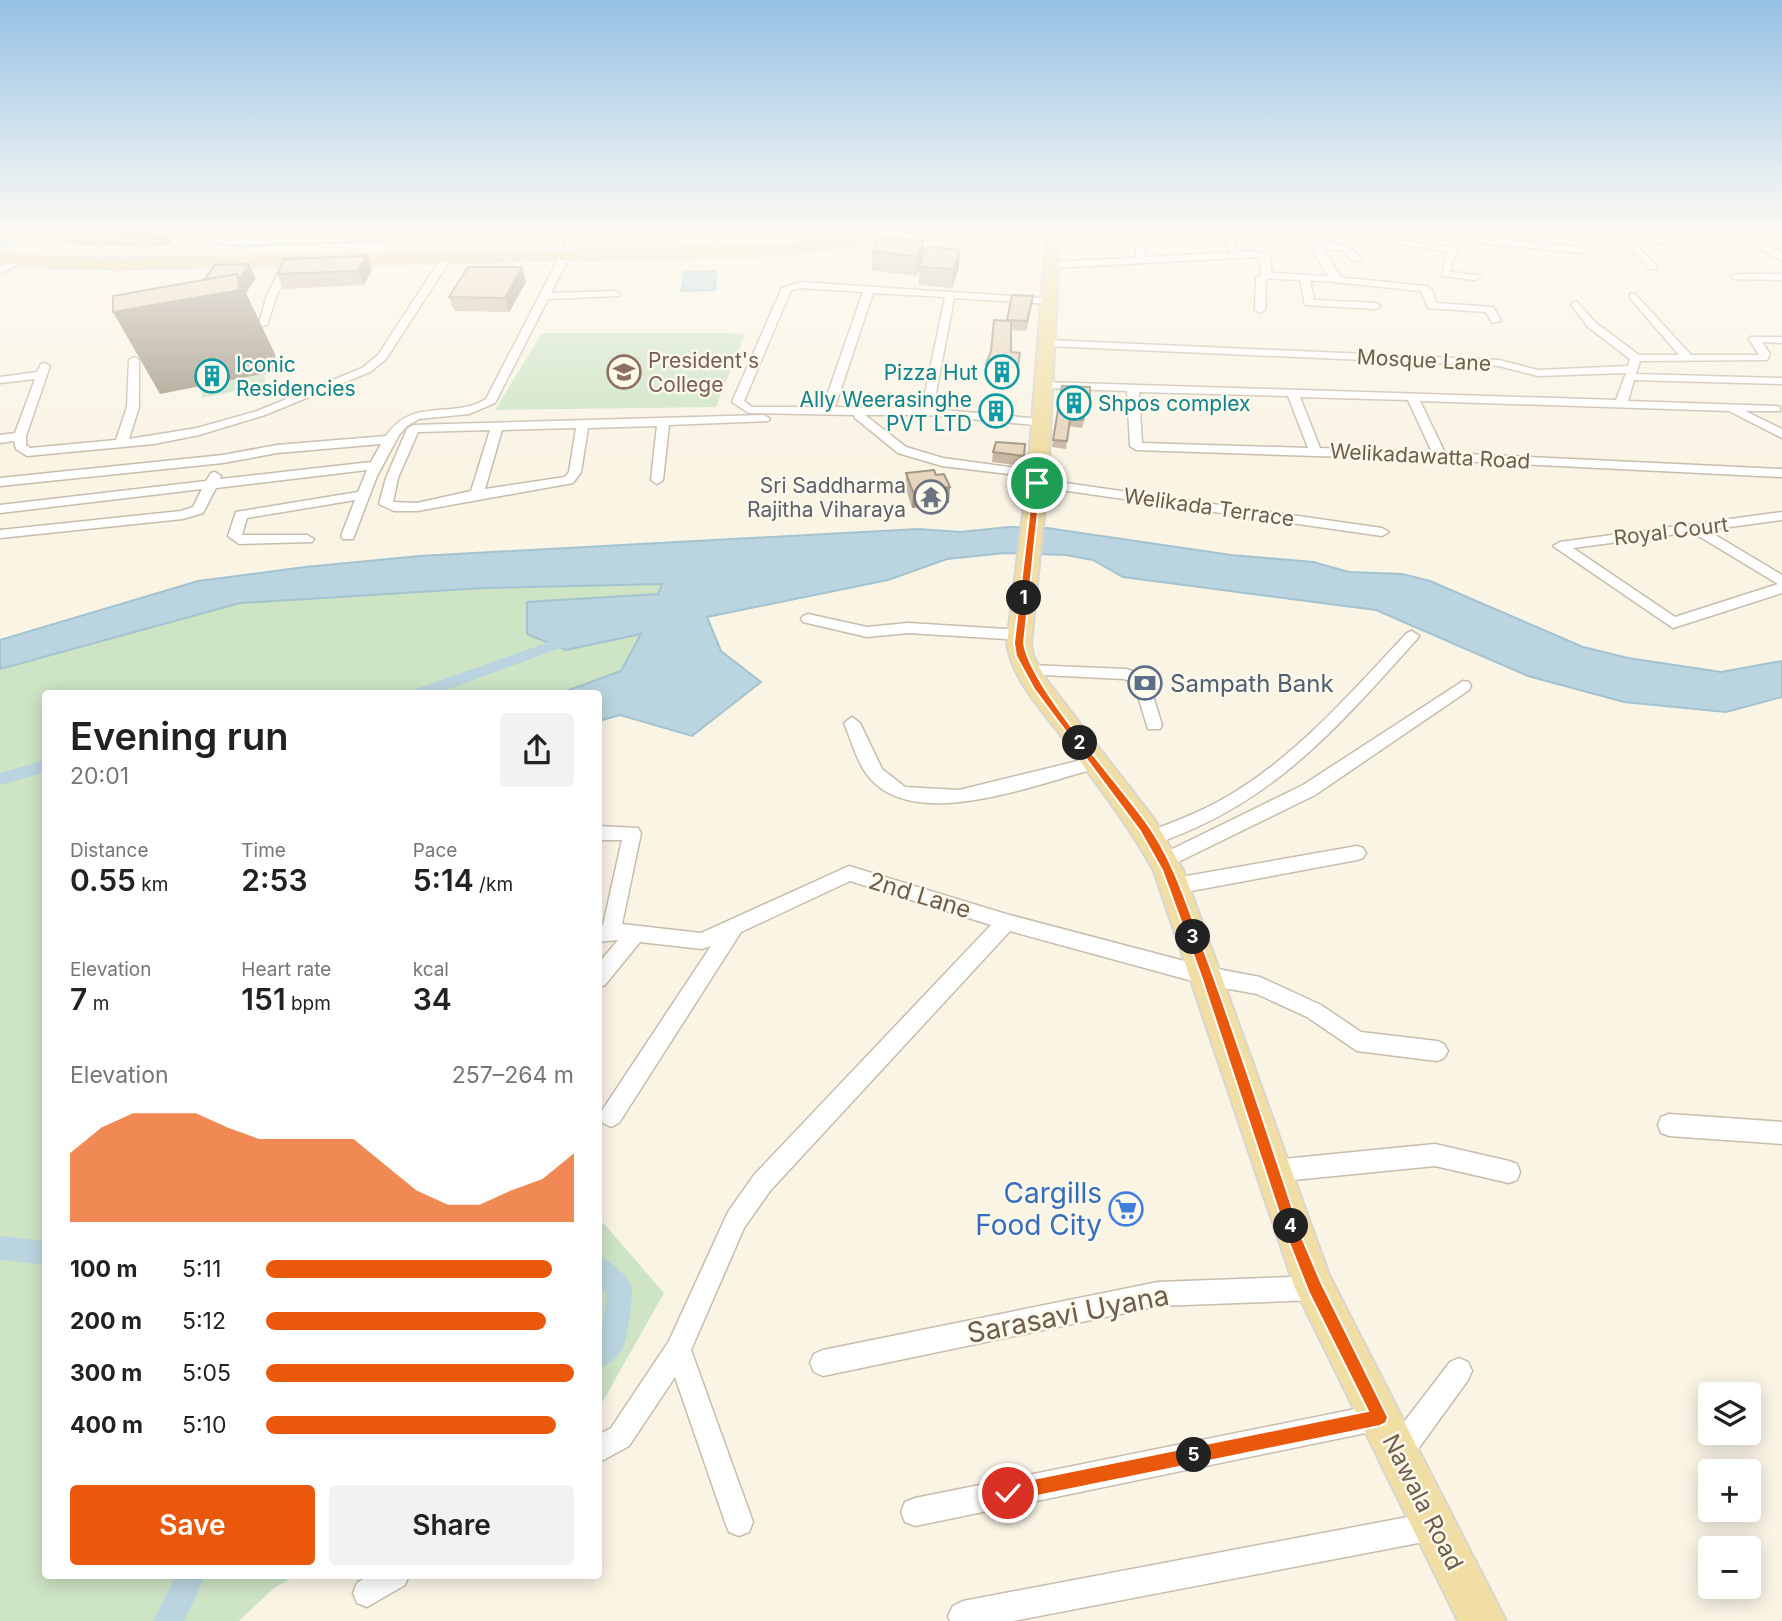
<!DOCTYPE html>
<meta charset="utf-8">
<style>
:root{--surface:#fff;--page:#f2f2f2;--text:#222;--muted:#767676;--accent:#ea580c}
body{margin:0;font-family:Inter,sans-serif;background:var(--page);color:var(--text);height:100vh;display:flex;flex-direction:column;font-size:26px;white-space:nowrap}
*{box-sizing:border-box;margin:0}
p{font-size:23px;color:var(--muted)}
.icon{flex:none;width:38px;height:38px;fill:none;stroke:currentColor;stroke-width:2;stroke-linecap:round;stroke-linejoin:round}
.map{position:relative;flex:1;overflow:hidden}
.drawer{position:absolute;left:42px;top:690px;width:560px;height:889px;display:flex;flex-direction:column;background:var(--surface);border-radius:7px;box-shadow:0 4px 18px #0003}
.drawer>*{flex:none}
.fabs{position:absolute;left:1698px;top:1382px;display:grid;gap:14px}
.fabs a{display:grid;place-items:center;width:63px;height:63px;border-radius:7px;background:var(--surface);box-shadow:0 4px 18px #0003;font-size:35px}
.pin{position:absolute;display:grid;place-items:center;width:60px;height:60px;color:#fff;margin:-30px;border:4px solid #fff;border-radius:50%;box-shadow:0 2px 7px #0007}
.km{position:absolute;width:35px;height:35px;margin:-18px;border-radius:50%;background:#222;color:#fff;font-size:19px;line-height:35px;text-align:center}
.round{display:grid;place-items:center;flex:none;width:74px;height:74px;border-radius:7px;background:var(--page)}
.head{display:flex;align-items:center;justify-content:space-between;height:119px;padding:0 28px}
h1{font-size:38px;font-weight:600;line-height:52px}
.stats{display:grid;grid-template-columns:repeat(3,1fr);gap:10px;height:119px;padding:7px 28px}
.stats div{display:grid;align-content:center}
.stats b{font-size:30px;font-weight:600}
.stats small{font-size:19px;font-weight:400}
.stats p{font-size:19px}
.chart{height:196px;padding:14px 28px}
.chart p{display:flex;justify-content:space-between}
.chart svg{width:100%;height:126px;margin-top:7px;fill:var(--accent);opacity:.7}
.primary-button{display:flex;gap:14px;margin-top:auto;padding:14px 28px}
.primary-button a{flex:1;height:80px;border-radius:7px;background:var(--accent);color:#fff;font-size:28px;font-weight:600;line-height:80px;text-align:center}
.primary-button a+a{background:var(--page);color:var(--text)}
ul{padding:0 28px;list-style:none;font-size:23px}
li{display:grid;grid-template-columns:112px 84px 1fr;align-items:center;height:52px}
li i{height:18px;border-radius:9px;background:var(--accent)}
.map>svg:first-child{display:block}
</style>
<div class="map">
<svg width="1782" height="1621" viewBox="0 0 1782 1621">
<rect width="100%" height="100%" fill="#f9f4e4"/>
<g fill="#cde4c5">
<polygon points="542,333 721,333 745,334 716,407 495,410"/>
<polygon points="264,374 266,385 202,398 202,386"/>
<polygon points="662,584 658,594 528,602 642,634 621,671 561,693 46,693 46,1575 297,1575 274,1588 239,1621 0,1621 0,669 240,603 483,588"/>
<polygon points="599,1221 605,1225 664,1293 599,1408"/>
</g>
<g fill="#bbd5e0" stroke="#a3c3d0" stroke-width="2">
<polygon points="716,271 715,290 681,291 685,272"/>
<polygon points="1009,527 1047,528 1231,555 1313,562 1349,572 1402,574 1430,581 1583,647 1628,658 1721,672 1782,661 1782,697 1726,712 1624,702 1528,676 1376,610 1123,577 1093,560 1066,555 1005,553 947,559 888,580 707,617 721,651 761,682 692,736 620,715 599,721 598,693 561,693 621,671 641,634 566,650 527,634 527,602 658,594 662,584 483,588 240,603 0,669 0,640 198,581 305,567 420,556 918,529 960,532"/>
</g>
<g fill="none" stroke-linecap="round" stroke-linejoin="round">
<polyline stroke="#a3c3d0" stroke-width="2.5" points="195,230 217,244 239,246 386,241 421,230"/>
<g fill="#bbd5e0" fill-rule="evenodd">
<polygon points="29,230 42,230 0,248 0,242"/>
<polygon points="577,632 582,634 584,637 582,640 438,693 414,693 416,689"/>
<polygon points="46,760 46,772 0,785 0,773"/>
<polygon points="0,1236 46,1241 46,1265 0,1260"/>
<path d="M598,1256C610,1261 627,1274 631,1286C634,1296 627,1343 621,1352C615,1359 607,1365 598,1369V1338L601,1336L607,1294L598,1286Z"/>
<polygon points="176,1575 206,1575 184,1621 153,1621"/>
</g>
<defs>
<g id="minor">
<polygon points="10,230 25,230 0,239 0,233"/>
<polygon points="1132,230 1141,230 1146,263 1138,261"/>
<polygon points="1223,230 1232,230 1239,258 1231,256"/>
<polygon points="1453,230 1462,230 1461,236 1582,247 1587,250 1582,253 1459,241 1450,272 1478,275 1480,277 1475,280 1442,276 1447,252 1372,239 1377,236 1448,247"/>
<polygon points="1613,230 1622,230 1656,265 1656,269 1650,269"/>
<polygon points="1644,230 1653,230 1666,242 1658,244"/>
<polygon points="1738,230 1770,230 1782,234 1782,240 1769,236 1735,235 1733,233"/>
<polygon points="1316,243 1348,245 1362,260 1354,262 1342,250 1313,248 1311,246"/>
<path d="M566,251L571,254L551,293L615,291L620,294L619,296L548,299L495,403L469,414L419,419L407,426L399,435L377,476L353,539H343L341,536L355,500L247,518L242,535H307L314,539L312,542L239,544L228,536L236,512L358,492L367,470L216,488L203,513L183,519L0,538V530L181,511L193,507L202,489L0,513V505L206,481L211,473L215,472L221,476L220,479L371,462L381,444L277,453L223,463L0,486V478L223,455L277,445L386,436C413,396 452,420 486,399L561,254Z"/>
<polygon points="29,253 37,255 0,274 0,267"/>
<polygon points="447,254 452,257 386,359 370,372 265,415 199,435 154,444 27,456 16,449 14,441 0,443 0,435 15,433 35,379 0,383 0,377 37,372 41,364 45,363 50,366 26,436 26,445 30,448 116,440 127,407 129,360 134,357 139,360 139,407 129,439 197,428 257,411 362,368 378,355 442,257"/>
<polygon points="285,260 293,262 277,295 267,325 258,327 267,295"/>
<polygon points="1266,273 1271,276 1266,280 1265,310 1260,313 1255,310 1256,278"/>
<polygon points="1736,274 1782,274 1782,280 1733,279 1731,277"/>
<polygon points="1305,276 1310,279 1314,300 1376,303 1381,306 1376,309 1305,305 1300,279"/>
<polygon points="1336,277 1426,286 1432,290 1436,303 1493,307 1501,321 1492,323 1486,312 1428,308 1421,291 1333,282 1331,280"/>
<path d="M800,282L1055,299V303L1051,304L954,298L933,409L1041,419L1045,420V426L927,415H865L906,447L943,458L1038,471L1044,475L1042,478L942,466L898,453L855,418L854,415L749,413L732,402L782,288ZM800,288L863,292L823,407H752L744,401L791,290ZM873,293L945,297L922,408L835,407Z"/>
<path d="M1634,293L1691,355H1759L1749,339L1750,337H1782V343L1762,342L1770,354L1767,360L1640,361L1636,374L1782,378V384L1634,380L1628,401L1776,406L1780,407V411H1745L1782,429V438L1729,411L1420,401L1445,453L1782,469V477L1440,460L1136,450L1130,446L1127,391L1044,388L1038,385L1044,382L1616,400L1626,373L1538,376L1499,366L1048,346L1043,343L1048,340L1499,360L1538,370L1628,366L1630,359L1588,327L1571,304L1576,301L1596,323L1639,355H1679L1630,298V294ZM1139,392L1288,396L1308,448L1142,443ZM1300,397L1408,400L1432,452L1320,448Z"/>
<path d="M764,415L770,419L768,421L669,425L663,480L657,484L651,480L657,426L588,428L581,472L573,483L417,511H394L379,504L386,478L407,429L413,425ZM576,428L569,472L565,477L485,489L502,430ZM490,430L471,491L417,503L393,502L398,478L418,432Z"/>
<polygon points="1037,479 1382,528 1389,532 1382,536 1033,486 1031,483"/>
<path d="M1782,512V520L1707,530L1782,575V593L1673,628L1553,546L1560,542ZM1692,532L1778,584L1675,617L1573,548Z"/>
<polygon points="808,614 867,627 908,623 1021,630 1028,635 1021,640 908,633 867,637 803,622 801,619 803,616"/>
<path d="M1412,631L1419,636L1417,639C1336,729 1271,806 1151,845L1145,843L1142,838L1145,833C1176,821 1209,809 1238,790C1303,749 1354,689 1407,633Z"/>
<polygon points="1028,665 1126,669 1147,676 1162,725 1160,729 1148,729 1134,683 1124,679 1023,674 1020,670 1023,666"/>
<polygon points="1463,681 1469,682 1471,686 1469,690 1315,795 1170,866 1164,868 1158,866 1155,861 1158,856 1303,785"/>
<path d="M852,717L860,723L882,769L905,787L959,790L1094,757L1102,763L1094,769C1037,784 914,833 869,777C857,763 851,739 844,723Z"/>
<polygon points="598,826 638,828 641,833 622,924 701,933 849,866 1006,914 1207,967 1260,977 1321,1005 1361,1032 1437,1041 1444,1044 1448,1051 1444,1058 1437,1061 1357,1051 1307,1017 1257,994 1207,985 1010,931 770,1191 744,1228 691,1350 753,1522 749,1532 739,1536 729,1532 725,1522 675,1377 629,1446 598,1463 598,1435 611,1428 669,1341 728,1212 754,1175 991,925 850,881 741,932 619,1123 611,1127 603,1123 600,1116 603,1109 711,946 702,949 640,942 605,985 598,988 598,964 618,940 598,942 598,926 603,925 622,840 598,840"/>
<polygon points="1357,846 1363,848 1366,853 1363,858 1357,860 1175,894 1168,891 1166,886 1168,881 1175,878"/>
<polygon points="1669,1114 1782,1122 1782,1144 1669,1136 1661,1133 1658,1125 1661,1117"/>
<polygon points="1435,1144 1509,1161 1517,1164 1520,1172 1517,1180 1509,1183 1435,1166 1273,1182 1265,1179 1262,1171 1265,1163 1273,1160"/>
<polygon points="1315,1276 1324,1279 1327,1288 1324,1297 1315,1300 1158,1306 823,1376 814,1372 810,1363 814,1354 823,1350 1158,1282"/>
<polygon points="1459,1358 1468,1362 1472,1371 1468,1380 1408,1463 1398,1466 1388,1463 1385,1453 1388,1443 1450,1362"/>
<polygon points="1380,1404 1389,1408 1393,1417 1389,1426 1380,1430 915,1526 905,1522 901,1512 905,1502 915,1498"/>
<polygon points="1434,1512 1444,1516 1448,1526 1444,1536 1434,1540 1013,1621 950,1621 948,1616 953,1606 963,1601"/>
<polygon points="369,1575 409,1575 405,1585 367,1607 357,1603 353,1593 357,1583"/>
</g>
<g id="tertiary">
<polygon points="573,230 583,230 570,256 562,256 560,254"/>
<polygon points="1317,230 1327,230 1322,246 1342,280 1340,282 1262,278 1259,259 1255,257 1053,268 1047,265 1053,262 1256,251 1269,255 1272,273 1328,276 1310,246"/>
<polygon points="1727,230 1740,230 1782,253 1782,261"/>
</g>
<path id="primary" d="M1050,230H1064L1059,250L1048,475L1031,643L1033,656L1047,681L1154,819L1183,870L1329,1275L1506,1621H1458L1295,1288L1154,871C1129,825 1097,785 1067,743C1045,714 1012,680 1007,643L1028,475L1045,250Z"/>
<path id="trunk" d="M887,230H912L910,233C858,246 808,253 754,256L125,269L54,268L0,262V252L54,258L125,259L754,247L830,241Z"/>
</defs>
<use href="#minor" stroke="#c8bcac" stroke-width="3"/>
<use href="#tertiary" stroke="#c8bcac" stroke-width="3"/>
<use href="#primary" stroke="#d9d5d1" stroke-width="4"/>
<use href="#trunk" stroke="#d9d5d1" stroke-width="4"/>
<use href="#minor" fill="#fff" fill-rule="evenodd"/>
<use href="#tertiary" fill="#fff" fill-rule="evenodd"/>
<use href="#primary" fill="#f0dea4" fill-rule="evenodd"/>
<use href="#trunk" fill="#eecfa3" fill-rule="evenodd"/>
</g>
<g fill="#c8b7a3">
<polygon points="59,230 165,230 171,243 159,247 67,245"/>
<polygon points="510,230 548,230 544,239 513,240"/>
<polygon points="872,251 924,255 959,268 952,288 919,285 919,271 917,276 872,270"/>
<polygon points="372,270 364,285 283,289 277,274"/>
<polygon points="526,282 509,312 454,311 449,297"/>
<polygon points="1033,296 1026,331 1011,330 1011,352 1020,353 1017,379 985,377 986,364 1007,321"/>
<polygon points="1062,386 1090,407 1089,414 1086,414 1082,428 1069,426 1066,449 1052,447"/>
<polygon points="1025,444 1022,466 992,462 993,452"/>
<polygon points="906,473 936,475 949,503 912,508 906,489"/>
</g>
<g fill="#a29584">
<polygon points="162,230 165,230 171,243 159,247 152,233"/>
<polygon points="542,230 548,230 544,239"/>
<polygon points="924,241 924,259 919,267 917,276 918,257"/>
<polygon points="960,250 959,268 952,288 953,269"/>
<polygon points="367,256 372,270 364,285 358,271"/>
<polygon points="249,264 256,278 246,293 275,354 278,371 160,394 113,312 237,274"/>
<polygon points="522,267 526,282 509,312 505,298"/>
<polygon points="1033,296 1032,305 1026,331 1027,321"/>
<polygon points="950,487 949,503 912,508 913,492"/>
</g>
<g fill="#e8d5bd" stroke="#a29584" stroke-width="2">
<polygon points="59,230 162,230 152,233"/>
<polygon points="878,237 924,241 918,257 872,251"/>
<polygon points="927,247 960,250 953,269 919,267"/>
<polygon points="367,256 358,271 277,274 284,259"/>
<polygon points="249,264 239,279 237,274 204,280 215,265"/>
<polygon points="468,267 522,267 505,298 449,297"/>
<polygon points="237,274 240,290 113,312 113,296"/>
<polygon points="1012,295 1033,296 1027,321 1007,320"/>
<polygon points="994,320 1011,321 1011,352 1020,353 1018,366 986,364 991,351"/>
<polygon points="1062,386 1090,387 1090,407 1087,406 1083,420 1070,419 1067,441 1053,440"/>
<polygon points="996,442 1025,444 1024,456 993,452"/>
<polygon points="934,470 936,475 944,474 950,487 913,492 906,473"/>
</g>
<linearGradient id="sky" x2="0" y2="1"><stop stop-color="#96c1e5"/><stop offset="0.5" stop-color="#fcfaf3"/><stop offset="1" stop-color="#fcfaf3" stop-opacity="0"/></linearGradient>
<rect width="1782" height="457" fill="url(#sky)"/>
<path fill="#ea580c" stroke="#fff" stroke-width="2" d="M1037,481L1041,483L1024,643C1030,686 1117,781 1146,822C1174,860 1188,908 1205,953C1240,1047 1271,1144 1303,1240L1321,1282L1388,1417L1386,1423L1380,1426L1008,1502L1002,1500L999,1493L1002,1487L1008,1484L1368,1411L1309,1293L1288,1240L1201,976L1162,870L1140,831L1034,689L1016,656L1014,643L1033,483Z"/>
<defs>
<symbol id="school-ring" viewBox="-11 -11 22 22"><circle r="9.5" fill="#fcf8ea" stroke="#8d6e63" stroke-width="1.5"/><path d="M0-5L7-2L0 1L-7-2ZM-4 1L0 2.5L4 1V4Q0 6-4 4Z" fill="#8d6e63"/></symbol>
<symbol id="building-ring" viewBox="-11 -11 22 22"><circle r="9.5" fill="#fcf8ea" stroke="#0f9aa8" stroke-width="1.5"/><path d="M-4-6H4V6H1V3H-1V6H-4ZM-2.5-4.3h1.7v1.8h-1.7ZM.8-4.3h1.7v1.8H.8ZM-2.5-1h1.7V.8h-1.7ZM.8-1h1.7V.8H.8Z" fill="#0f9aa8"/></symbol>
<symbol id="temple-ring" viewBox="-11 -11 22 22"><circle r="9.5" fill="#fcf8ea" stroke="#6b7280" stroke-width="1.5"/><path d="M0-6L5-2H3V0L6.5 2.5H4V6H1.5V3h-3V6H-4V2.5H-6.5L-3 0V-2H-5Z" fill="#6b7280"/></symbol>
<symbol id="bank-ring" viewBox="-11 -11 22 22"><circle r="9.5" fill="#fcf8ea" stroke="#5c6f8a" stroke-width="1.5"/><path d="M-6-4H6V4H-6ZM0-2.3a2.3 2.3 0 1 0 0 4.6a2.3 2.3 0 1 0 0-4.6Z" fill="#5c6f8a"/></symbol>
<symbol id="supermarket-ring" viewBox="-11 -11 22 22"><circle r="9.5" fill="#fcf8ea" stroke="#3f7fe0" stroke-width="1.5"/><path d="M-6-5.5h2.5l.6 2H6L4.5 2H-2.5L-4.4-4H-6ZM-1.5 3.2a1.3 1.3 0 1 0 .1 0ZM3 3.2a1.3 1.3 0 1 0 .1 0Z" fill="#3f7fe0"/></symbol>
</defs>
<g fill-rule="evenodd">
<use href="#school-ring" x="605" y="353" width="38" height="38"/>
<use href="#building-ring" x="983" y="353" width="38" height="38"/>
<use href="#building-ring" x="193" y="357" width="38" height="38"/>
<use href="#building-ring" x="1055" y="384" width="38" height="38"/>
<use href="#building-ring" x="977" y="392" width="38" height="38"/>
<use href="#temple-ring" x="912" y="478" width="38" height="38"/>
<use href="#bank-ring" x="1126" y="664" width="38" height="38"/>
<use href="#supermarket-ring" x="1107" y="1190" width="38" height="38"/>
</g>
<g text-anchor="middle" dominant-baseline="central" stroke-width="5" stroke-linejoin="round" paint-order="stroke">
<g font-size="21" fill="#785e54" stroke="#fcf8ea" text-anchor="start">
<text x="648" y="360">President's<tspan x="648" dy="24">College</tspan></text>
</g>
<g font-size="21" fill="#6e5d4d" stroke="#fcf8ea">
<text transform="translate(1424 360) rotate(3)">Mosque Lane</text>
<text transform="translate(1430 456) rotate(3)">Welikadawatta Road</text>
<text transform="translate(1209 507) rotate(8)">Welikada Terrace</text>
<text transform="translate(1671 531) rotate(-7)">Royal Court</text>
</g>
<g font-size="21" fill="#0d838f" stroke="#fcf8ea" text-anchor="start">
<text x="236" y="364">Iconic<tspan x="236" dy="24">Residencies</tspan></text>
<text x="978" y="372" text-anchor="end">Pizza Hut</text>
<text x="972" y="399" text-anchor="end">Ally Weerasinghe<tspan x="972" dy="24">PVT LTD</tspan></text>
<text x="1098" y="403">Shpos complex</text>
</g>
<g font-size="21" fill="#5b616d" stroke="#fcf8ea" text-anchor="end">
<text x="906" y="485">Sri Saddharma<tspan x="906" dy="24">Rajitha Viharaya</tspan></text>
</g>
<g font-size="24" fill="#4e5e75" stroke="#fcf8ea" text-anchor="start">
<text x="1170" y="683">Sampath Bank</text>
</g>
<g font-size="24" fill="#6e5d4d" stroke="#fcf8ea">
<text transform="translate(920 895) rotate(17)">2nd Lane</text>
<text transform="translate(1423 1502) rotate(63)">Nawala Road</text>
</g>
<g font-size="28" fill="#366cbe" stroke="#fcf8ea" text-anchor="end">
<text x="1102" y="1193">Cargills<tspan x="1102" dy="32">Food City</tspan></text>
</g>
<g font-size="28" fill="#6e5d4d" stroke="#fcf8ea">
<text transform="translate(1068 1314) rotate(-11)">Sarasavi Uyana</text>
</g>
</g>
</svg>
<div class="fabs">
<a><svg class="icon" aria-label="layers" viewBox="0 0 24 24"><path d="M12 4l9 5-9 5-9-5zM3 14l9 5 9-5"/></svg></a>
<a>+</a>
<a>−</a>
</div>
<div class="pin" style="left:1037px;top:483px;background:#1e9e55"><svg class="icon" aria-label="arrive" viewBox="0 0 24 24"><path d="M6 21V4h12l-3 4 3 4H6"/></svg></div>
<div class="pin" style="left:1008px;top:1493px;background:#d93025"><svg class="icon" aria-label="check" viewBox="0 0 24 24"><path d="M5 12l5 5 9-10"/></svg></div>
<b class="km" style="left:1024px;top:598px">1</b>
<b class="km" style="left:1080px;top:743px">2</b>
<b class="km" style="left:1193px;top:937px">3</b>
<b class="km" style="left:1291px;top:1226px">4</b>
<b class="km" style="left:1194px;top:1455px">5</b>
<section class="drawer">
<div class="head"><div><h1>Evening run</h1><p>20:01</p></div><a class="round"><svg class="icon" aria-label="share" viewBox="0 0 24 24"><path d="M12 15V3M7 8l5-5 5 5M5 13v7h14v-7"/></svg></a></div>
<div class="stats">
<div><p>Distance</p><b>0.55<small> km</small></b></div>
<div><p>Time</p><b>2:53</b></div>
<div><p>Pace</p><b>5:14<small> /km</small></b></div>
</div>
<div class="stats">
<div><p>Elevation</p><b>7<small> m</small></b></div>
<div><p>Heart rate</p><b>151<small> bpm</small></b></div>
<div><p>kcal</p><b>34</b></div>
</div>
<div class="chart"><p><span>Elevation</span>257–264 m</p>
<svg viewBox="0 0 160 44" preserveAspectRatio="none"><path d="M0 44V20L10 11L20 6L30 6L40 6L50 11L60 15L70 15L80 15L90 15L100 24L110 33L120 38L130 38L140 33L150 29L160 20V44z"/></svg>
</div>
<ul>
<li><b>100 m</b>5:11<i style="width:93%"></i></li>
<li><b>200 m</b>5:12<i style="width:91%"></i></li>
<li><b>300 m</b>5:05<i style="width:100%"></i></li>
<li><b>400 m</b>5:10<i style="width:94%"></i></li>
</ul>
<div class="primary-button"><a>Save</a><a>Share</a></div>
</section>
</div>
